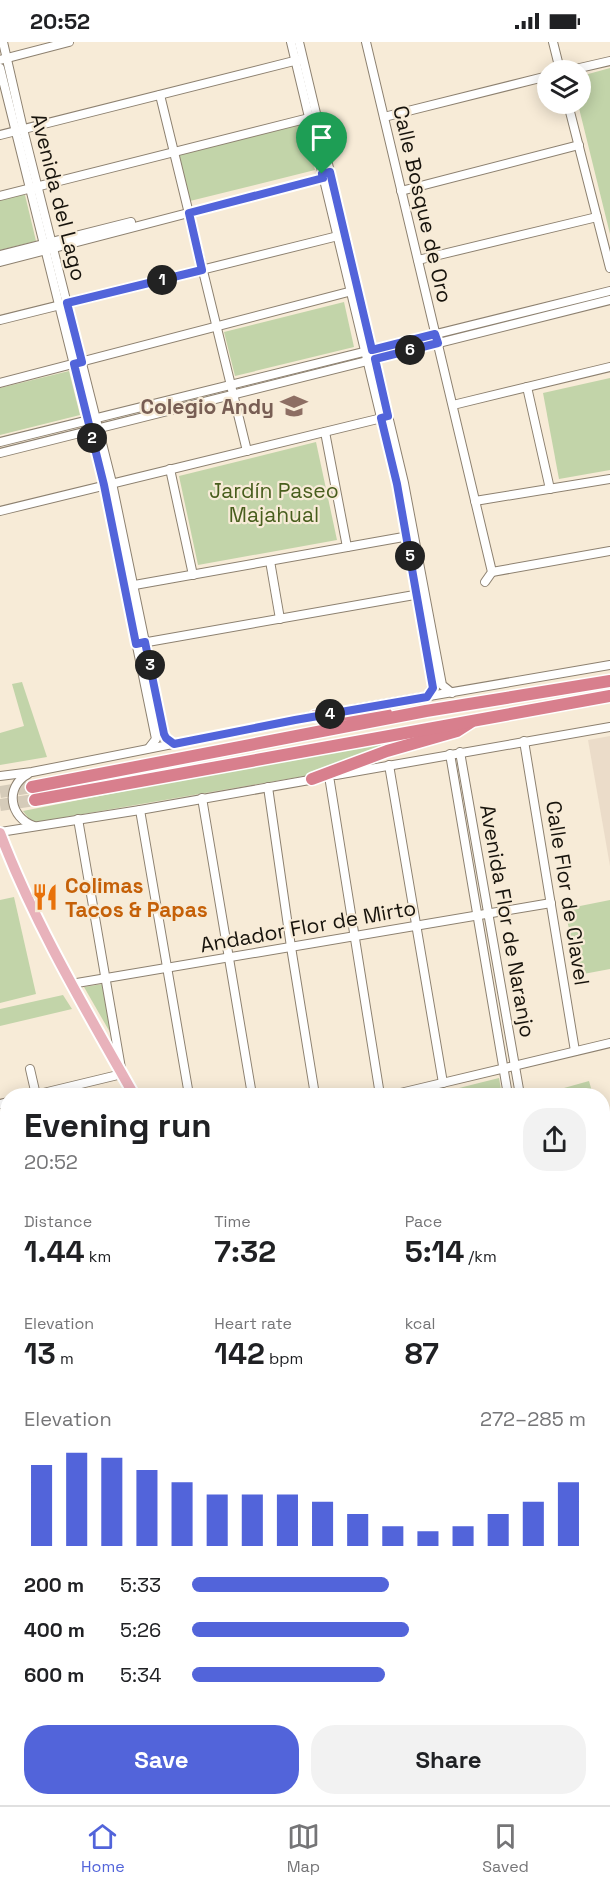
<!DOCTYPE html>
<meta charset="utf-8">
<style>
:root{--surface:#fff;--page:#f2f2f2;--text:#202124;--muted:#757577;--line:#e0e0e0;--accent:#5264da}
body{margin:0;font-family:"Space Grotesk",sans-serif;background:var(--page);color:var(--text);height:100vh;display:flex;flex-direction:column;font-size:22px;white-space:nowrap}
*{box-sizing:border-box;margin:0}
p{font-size:20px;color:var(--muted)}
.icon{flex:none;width:33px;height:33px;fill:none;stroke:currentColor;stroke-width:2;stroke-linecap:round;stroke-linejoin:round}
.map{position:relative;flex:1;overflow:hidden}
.side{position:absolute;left:0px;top:1046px;width:610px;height:718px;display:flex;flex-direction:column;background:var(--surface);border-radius:24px 24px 0 0;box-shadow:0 3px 15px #0003}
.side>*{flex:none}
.fabs{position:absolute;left:537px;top:18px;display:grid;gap:12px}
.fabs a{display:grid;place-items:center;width:54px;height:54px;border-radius:50%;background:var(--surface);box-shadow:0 3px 15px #0003;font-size:30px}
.pin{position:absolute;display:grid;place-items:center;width:51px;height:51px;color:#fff;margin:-62px -26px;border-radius:50% 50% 50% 0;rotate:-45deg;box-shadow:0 0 6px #0007}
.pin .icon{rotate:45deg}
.km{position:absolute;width:30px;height:30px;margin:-15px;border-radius:50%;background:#222;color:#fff;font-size:16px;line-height:30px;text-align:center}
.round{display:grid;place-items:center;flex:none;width:63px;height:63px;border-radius:24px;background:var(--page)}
.headline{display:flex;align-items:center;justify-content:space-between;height:102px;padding:0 24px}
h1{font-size:33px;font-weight:700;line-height:45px}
.stats{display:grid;grid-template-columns:repeat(3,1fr);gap:9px;height:102px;padding:6px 24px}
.stats div{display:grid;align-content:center}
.stats b{font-size:30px;font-weight:700}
.stats small{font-size:16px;font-weight:400}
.stats p{font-size:16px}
.chart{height:168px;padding:12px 24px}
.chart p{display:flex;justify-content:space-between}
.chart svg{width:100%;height:108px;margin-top:6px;stroke:var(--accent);stroke-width:6}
.primary-button{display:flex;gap:12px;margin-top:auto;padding:12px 24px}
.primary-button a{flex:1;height:69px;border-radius:24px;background:var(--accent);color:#fff;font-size:24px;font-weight:700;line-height:69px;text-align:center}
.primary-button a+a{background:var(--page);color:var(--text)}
ul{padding:0 24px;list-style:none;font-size:20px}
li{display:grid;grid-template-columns:96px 72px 1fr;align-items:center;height:45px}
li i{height:15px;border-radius:8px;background:var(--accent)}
.status{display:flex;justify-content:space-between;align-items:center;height:42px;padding:0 30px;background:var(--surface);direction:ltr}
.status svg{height:16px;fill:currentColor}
.tab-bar{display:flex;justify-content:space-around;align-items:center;height:84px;border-top:2px solid var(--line);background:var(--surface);font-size:16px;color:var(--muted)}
.tab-bar a{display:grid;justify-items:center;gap:3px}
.tab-bar .selected{color:var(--accent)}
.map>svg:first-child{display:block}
</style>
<div class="status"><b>20:52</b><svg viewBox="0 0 49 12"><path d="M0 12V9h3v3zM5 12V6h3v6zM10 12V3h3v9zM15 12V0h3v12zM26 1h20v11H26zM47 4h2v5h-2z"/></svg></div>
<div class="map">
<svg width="610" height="1763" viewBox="0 0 610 1763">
<rect width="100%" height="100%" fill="#f7ebd7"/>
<polygon fill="#ebdcc9" points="610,694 610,824 588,698"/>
<g fill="#c2d4a9">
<polygon points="610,26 610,192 578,62 580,62 581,34"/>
<polygon points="303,81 315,128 190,159 179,113"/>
<polygon points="22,152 25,153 36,199 0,208 0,157"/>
<polygon points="344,260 354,305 235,334 224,290"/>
<polygon points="69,329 80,373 0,393 0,346"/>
<polygon points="610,336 610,428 559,437 543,351"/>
<polygon points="316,400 337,498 198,523 179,434"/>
<polygon points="22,640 47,715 0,723 0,691 24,684 12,642"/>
<polygon points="422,695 316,732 37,780 30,778 23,769 278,719"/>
<polygon points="14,855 36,952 0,961 0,858"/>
<polygon points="610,858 610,927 578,933 565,867"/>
<polygon points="103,942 115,999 84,945"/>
<polygon points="63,953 72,967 0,984 0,967"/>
<polygon points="499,1036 502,1053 431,1053"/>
<polygon points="589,1039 593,1053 566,1053 564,1046"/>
<polygon points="7,1119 7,1162 0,1163 0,1121"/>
<polygon points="7,1363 7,1430 0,1432 0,1365"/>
<polygon points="610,1371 610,1763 516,1763 520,1757 603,1756 603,1374"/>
</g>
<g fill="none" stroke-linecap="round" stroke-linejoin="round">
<g stroke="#d5cbb9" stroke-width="12" stroke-dasharray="12 6" stroke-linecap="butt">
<polyline points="0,750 32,745"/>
<polyline points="0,763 35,758"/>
</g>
<defs>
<g id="minor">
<polyline points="3,0 23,87 112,441 164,692 166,696 174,702"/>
<polyline points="291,0 397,442 433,644 427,655"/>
<polyline points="299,0 404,441 442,643 452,651"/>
<polyline points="366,0 492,530 485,540"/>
<polyline points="553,0 560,28"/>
<polyline points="0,18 69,0"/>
<polyline points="0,26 104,443 156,697 149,706"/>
<polyline points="571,28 610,19"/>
<polyline points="160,53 247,409"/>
<polyline points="568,62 610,226"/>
<polyline points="384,75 548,34"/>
<polyline points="0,93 298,18"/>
<polyline points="401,149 579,103"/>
<polyline points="0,154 313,75"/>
<polyline points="0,213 131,180"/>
<polyline points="418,218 597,175"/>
<polyline points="0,220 327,135"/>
<polyline points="0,278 342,193"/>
<polyline points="0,341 356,248"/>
<polyline points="527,345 550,447"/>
<polyline points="453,363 610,325"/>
<polyline points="325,390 347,505"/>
<polyline points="0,400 610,249"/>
<polyline points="0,411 610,258"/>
<polyline points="170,427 193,533"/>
<polyline points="475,459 610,437"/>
<polyline points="0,469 386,375"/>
<polyline points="270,519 280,577"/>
<polyline points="492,530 610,509"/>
<polyline points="129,544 409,494"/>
<polyline points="142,601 420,552"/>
<polyline points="354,667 610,623"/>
<polyline points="524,699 575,1009"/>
<polyline points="460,710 520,1053"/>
<polyline points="450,712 508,1053"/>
<polyline points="389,723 443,1041"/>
<path d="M28,732C4,745 10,776 34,784"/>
<polyline points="336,733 610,685"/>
<polyline points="0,734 32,730 319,673"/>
<polyline points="329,734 380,1053"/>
<polyline points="268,745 291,905 315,1053"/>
<polyline points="202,756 252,1053"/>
<polyline points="140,768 189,1053"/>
<polyline points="0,790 140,768 315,737"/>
<polyline points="71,942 551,861"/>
<polyline points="30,1027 36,1053"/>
<polyline points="35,1053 122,1032 78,777"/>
<polyline points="392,1053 610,1001"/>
<polyline points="0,1062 8,1060"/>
<polyline points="0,1114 8,1112"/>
<polyline points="603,1118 610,1116"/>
<polyline points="0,1168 8,1166"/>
<polyline points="603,1177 610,1219"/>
<polyline points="0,1182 8,1180"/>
<polyline points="0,1238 8,1236"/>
<polyline points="603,1275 610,1274"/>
<polyline points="0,1296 8,1295"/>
<polyline points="0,1357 8,1356"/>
<polyline points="603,1364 610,1361"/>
<polyline points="0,1446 8,1449"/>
<polyline points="0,1466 8,1466"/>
<polyline points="0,1523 8,1523"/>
<polyline points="0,1577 8,1578"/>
<polyline points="0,1633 8,1633"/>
<polyline points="0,1688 8,1688"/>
<polyline points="0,1747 8,1748"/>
<polyline points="266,1756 348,1759 348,1763"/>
<polyline points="51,1763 51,1756"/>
<polyline points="202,1763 202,1756"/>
</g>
<g id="major">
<path d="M0,791C35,883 86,968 134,1053"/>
<polyline points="476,1756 476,1763"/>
</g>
<g id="highway">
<polyline points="315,674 386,671"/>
<polyline points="312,737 387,709 457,689 471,680"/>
<polyline points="32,745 426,669 610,639"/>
<polyline points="35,758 610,654"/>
</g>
</defs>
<use href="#minor" stroke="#8d8170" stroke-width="10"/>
<use href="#major" stroke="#fff" stroke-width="14"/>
<use href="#highway" stroke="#fff" stroke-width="15"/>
<use href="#minor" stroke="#fff" stroke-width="8"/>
<use href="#major" stroke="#e8b2bb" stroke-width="10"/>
<use href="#highway" stroke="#d87f8d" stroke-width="12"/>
</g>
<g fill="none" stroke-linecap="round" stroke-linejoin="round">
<defs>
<polygon id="route" points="330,130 372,308 435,292 438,301 375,317 388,374 381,376 397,442 433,646 427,655 295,678 174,702 166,696 164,692 145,600 136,602 104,443 74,322 82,320 67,261 202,228 189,171 323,136 322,132"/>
</defs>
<use href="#route" stroke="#fff" stroke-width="12"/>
<use href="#route" stroke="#5264da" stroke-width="8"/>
</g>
<defs>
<symbol id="school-bare" viewBox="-9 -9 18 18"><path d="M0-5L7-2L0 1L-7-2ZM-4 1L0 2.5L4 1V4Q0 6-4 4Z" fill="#8d6e63" stroke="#f7ebd7" stroke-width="2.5" paint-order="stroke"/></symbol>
<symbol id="restaurant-bare" viewBox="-9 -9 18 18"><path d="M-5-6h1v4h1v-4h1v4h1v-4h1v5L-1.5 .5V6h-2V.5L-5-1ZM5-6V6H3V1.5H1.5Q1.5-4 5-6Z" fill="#e8710a" stroke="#f7ebd7" stroke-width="2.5" paint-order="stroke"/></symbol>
</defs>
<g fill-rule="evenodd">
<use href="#school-bare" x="275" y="345" width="38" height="38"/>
<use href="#restaurant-bare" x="26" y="836" width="38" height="38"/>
</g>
<g text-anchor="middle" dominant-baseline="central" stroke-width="4.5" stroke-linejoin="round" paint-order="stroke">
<g font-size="21" fill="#17130c" stroke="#f7ebd7">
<text transform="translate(59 155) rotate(76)">Avenida del Lago</text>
<text transform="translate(423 162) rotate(77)">Calle Bosque de Oro</text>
<text transform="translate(568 851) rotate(81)">Calle Flor de Clavel</text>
<text transform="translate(508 879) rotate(80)">Avenida Flor de Naranjo</text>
<text transform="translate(308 884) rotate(-10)">Andador Flor de Mirto</text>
</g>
<g font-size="21" font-weight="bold" fill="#785e54" stroke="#f7ebd7" text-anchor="end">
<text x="274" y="364">Colegio Andy</text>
</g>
<g font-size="21" fill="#485e1d" stroke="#f7ebd7">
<text x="274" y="448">Jardín Paseo<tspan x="274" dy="24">Majahual</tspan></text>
</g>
<g font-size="21" font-weight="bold" fill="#c56008" stroke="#f7ebd7" text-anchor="start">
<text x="65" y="843">Colimas<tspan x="65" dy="24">Tacos &amp; Papas</tspan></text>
</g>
</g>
</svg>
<div class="fabs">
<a><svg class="icon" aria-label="layers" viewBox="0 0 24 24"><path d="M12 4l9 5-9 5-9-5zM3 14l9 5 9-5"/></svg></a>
</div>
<div class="pin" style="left:322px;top:132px;background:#1e9e55"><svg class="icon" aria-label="arrive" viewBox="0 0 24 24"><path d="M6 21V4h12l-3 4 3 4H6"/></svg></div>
<b class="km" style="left:162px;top:238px">1</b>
<b class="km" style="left:92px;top:396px">2</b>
<b class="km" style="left:150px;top:623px">3</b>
<b class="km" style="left:330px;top:672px">4</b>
<b class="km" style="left:410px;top:514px">5</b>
<b class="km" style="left:410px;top:308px">6</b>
<section class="side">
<div class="headline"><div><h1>Evening run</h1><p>20:52</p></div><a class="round"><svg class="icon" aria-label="share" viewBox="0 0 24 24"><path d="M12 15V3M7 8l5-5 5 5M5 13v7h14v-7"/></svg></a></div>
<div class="stats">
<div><p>Distance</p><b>1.44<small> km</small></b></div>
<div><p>Time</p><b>7:32</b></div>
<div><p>Pace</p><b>5:14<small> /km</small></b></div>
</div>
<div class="stats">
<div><p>Elevation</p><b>13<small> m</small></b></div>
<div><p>Heart rate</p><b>142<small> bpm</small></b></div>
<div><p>kcal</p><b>87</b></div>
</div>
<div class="chart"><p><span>Elevation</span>272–285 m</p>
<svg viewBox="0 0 160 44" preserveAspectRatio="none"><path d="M5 44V11M15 44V6M25 44V8M35 44V13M45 44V18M55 44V23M65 44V23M75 44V23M85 44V26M95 44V31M105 44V36M115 44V38M125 44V36M135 44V31M145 44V26M155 44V18"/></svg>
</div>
<ul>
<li><b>200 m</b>5:33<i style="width:50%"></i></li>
<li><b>400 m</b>5:26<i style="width:55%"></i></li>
<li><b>600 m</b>5:34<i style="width:49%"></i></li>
</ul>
<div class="primary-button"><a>Save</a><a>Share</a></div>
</section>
</div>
<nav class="tab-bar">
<a class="selected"><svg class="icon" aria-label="home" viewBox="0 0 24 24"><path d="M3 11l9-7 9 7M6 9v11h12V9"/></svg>Home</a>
<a><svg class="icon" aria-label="map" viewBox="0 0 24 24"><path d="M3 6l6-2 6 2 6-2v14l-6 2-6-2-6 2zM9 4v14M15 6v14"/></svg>Map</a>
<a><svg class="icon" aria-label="saved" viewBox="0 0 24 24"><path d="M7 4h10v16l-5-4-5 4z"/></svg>Saved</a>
</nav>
